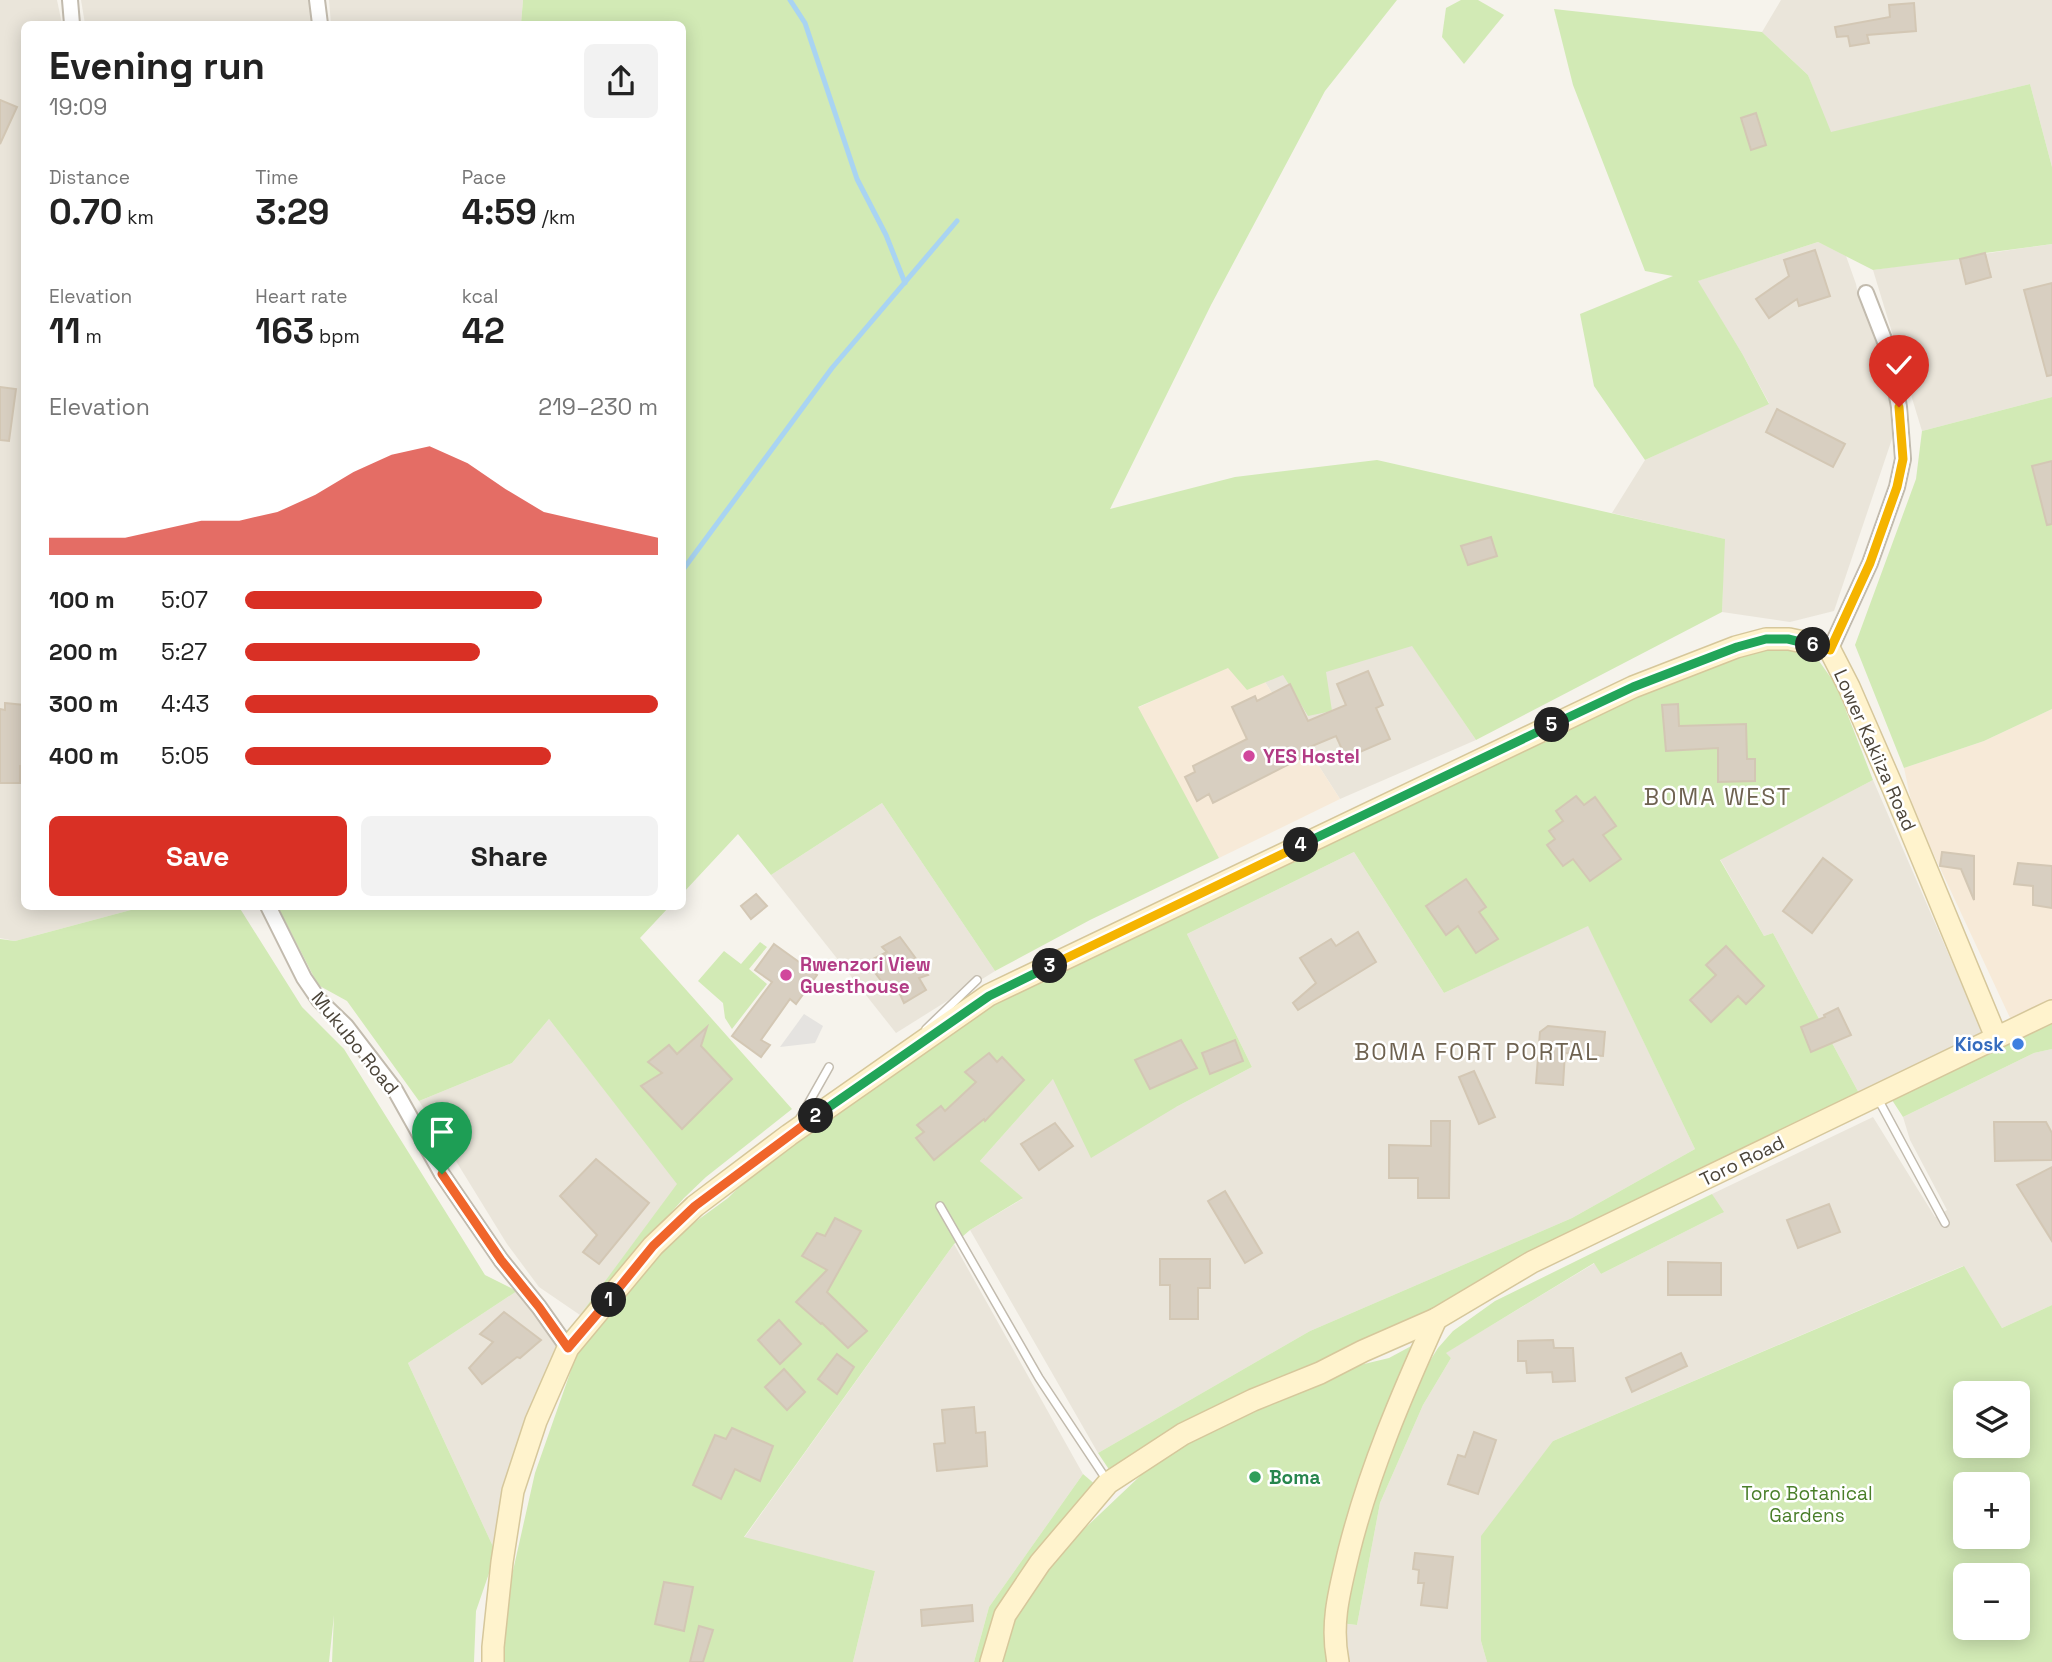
<!DOCTYPE html>
<meta charset="utf-8">
<style>
:root{--surface:#fff;--page:#f2f2f2;--text:#222;--muted:#767676;--accent:#d93025}
body{margin:0;font-family:"Space Grotesk",sans-serif;background:var(--page);color:var(--text);height:100vh;display:flex;flex-direction:column;font-size:26px;white-space:nowrap}
*{box-sizing:border-box;margin:0}
p{font-size:23px;color:var(--muted)}
.icon{flex:none;width:38px;height:38px;fill:none;stroke:currentColor;stroke-width:2;stroke-linecap:round;stroke-linejoin:round}
.map{position:relative;flex:1;overflow:hidden}
.sheet{position:absolute;left:21px;top:21px;width:665px;height:889px;display:flex;flex-direction:column;background:var(--surface);border-radius:10px;box-shadow:0 4px 18px #0003}
.sheet>*{flex:none}
.tools{position:absolute;left:1953px;top:1381px;display:grid;gap:14px}
.tools a{display:grid;place-items:center;width:77px;height:77px;border-radius:10px;background:var(--surface);box-shadow:0 4px 18px #0003;font-size:35px}
.pin{position:absolute;display:grid;place-items:center;width:60px;height:60px;color:#fff;margin:-72px -30px;border-radius:50% 50% 50% 0;rotate:-45deg;box-shadow:0 0 7px #0007}
.pin .icon{rotate:45deg}
.km{position:absolute;width:35px;height:35px;margin:-18px;border-radius:50%;background:#222;color:#fff;font-size:19px;line-height:35px;text-align:center}
.round{display:grid;place-items:center;flex:none;width:74px;height:74px;border-radius:10px;background:var(--page)}
.summary{display:flex;align-items:center;justify-content:space-between;height:119px;padding:0 28px}
h1{font-size:38px;font-weight:800;line-height:52px}
.figures{display:grid;grid-template-columns:repeat(3,1fr);gap:10px;height:119px;padding:7px 28px}
.figures div{display:grid;align-content:center}
.figures b{font-size:35px;font-weight:800}
.figures small{font-size:19px;font-weight:400}
.figures p{font-size:19px}
.chart{height:196px;padding:14px 28px}
.chart p{display:flex;justify-content:space-between}
.chart svg{width:100%;height:126px;margin-top:7px;fill:var(--accent);opacity:.7}
.primary-button{display:flex;gap:14px;margin-top:auto;padding:14px 28px}
.primary-button a{flex:1;height:80px;border-radius:10px;background:var(--accent);color:#fff;font-size:28px;font-weight:800;line-height:80px;text-align:center}
.primary-button a+a{background:var(--page);color:var(--text)}
ul{padding:0 28px;list-style:none;font-size:23px}
li{display:grid;grid-template-columns:112px 84px 1fr;align-items:center;height:52px}
li i{height:18px;border-radius:9px;background:var(--accent)}
.map>svg:first-child{display:block}
</style>
<div class="map">
<svg width="2052" height="1662" viewBox="0 0 2052 1662">
<rect width="100%" height="100%" fill="#f6f3ec"/>
<g fill="#eae5da">
<polygon points="0,0 57,0 62,24 24,24 24,906 142,907 15,941 0,938"/>
<polygon points="81,0 313,0 315,24 85,24"/>
<polygon points="329,0 523,0 521,24 331,24"/>
<polygon points="1781,0 2052,0 2052,167 2030,84 1830,133 1808,75 1762,32"/>
<polygon points="1818,242 1846,256 1856,284 1858,295 1885,367 1894,433 1834,611 1790,622 1722,612 1724,539 1612,513 1645,460 1769,403 1743,355 1697,281"/>
<polygon points="2052,244 2052,397 1922,431 1873,270"/>
<polygon points="1383,602 1476,740 1340,799 1249,657"/>
<polygon points="1873,780 1984,1036 1861,1097 1773,933 1764,936 1720,859"/>
<polygon points="882,803 995,971 896,1033 771,875"/>
<polygon points="1354,852 1444,993 1588,925 1695,1149 1572,1218 1310,1331 1098,1453 970,1230 1022,1199 980,1161 1053,1079 1176,1107 1252,1067 1187,934"/>
<polygon points="549,1019 678,1184 580,1315 539,1287 507,1244 419,1101 512,1063"/>
<polygon points="2052,1049 2052,1305 2002,1328 1963,1266 1553,1441 1481,1641 1487,1662 1344,1662 1340,1623 1357,1625 1380,1503 1423,1405 1451,1358 1445,1353 1595,1263 1601,1274 1722,1213 1712,1194 1873,1117 1935,1217 1947,1210 1910,1140 1903,1117 2034,1053"/>
<polygon points="954,1244 1083,1474 989,1607 974,1662 853,1662 875,1571 744,1538"/>
<polygon points="517,1291 560,1342 496,1553 408,1363"/>
</g>
<g fill="#f7ead8">
<polygon points="1249,657 1340,799 1219,858 1137,708"/>
<polygon points="2052,709 2052,999 2011,1020 1913,810 1904,768 1984,741"/>
</g>
<g fill="#d2eab5" fill-rule="evenodd">
<polygon points="523,0 1397,0 1325,91 1211,305 1110,509 1235,477 1377,460 1725,539 1722,612 1476,740 1412,646 1326,672 1332,711 1308,716 1283,675 1247,690 1228,668 1138,707 1219,858 1090,920 995,971 882,803 771,875 738,834 683,893 682,24 521,24"/>
<polygon points="1461,0 1478,0 1504,15 1464,64 1442,37 1446,8"/>
<polygon points="1554,9 1762,32 1808,75 1831,132 2030,84 2052,167 2052,244 1985,253 1960,259 1873,270 1818,242 1698,281 1743,355 1769,404 1645,460 1594,386 1580,314 1673,276 1645,271 1573,85"/>
<polygon points="2052,397 2052,709 1984,741 1904,768 1855,645 1916,479 1922,431"/>
<polygon points="1789,648 1819,661 1836,685 1873,780 1720,860 1764,936 1773,933 1861,1097 1114,1477 1098,1453 1310,1331 1572,1218 1695,1149 1588,926 1444,993 1354,852 1187,934 1252,1067 1176,1107 1091,1158 1053,1079 980,1161 1023,1198 970,1230 954,1244 744,1537 875,1571 853,1662 504,1662 504,1631 510,1584 535,1473 576,1356 602,1315 665,1244 728,1198 776,1150 1013,992 1632,693 1762,649"/>
<polygon points="142,907 239,907 302,1007 344,1049 485,1275 517,1291 408,1363 496,1553 476,1611 474,1662 332,1662 334,1615 329,1662 0,1662 0,939 15,941"/>
<polygon points="278,907 669,907 640,938 792,1109 706,1177 684,1198 580,1315 677,1184 549,1019 512,1063 419,1101 347,1001 318,985"/>
<polygon points="760,942 767,947 749,969 767,984 732,1029 725,1018 723,1003 698,981 724,951 741,964"/>
<polygon points="2052,1020 2052,1049 2034,1053 1903,1117 1892,1100"/>
<polygon points="1712,1194 1724,1212 1601,1274 1594,1263 1446,1353 1451,1358 1423,1405 1380,1503 1357,1625 1340,1623 1341,1605 1406,1399 1438,1348 1453,1331 1495,1301"/>
<path d="M1964,1266L2002,1328L2052,1305V1662H1487L1481,1641V1536L1553,1441ZM2018,1393V1446H1965V1393ZM1965,1484H2018V1536H1965ZM1965,1575H2018V1628H1965Z"/>
<polygon points="1428,1337 1359,1513 1339,1662 999,1662 1012,1619 1043,1568 1177,1441 1331,1372 1389,1358"/>
<polygon points="1083,1474 1097,1486 987,1662 974,1662 989,1607"/>
</g>
<polygon fill="#e5e3e0" points="804,1014 823,1026 815,1043 780,1047"/>
<g fill="none" stroke-linecap="round" stroke-linejoin="round">
<g stroke="#a9d4f2" stroke-width="5">
<polyline points="790,0 805,23 857,179 886,235 905,283"/>
<polyline points="682,571 832,368 957,221"/>
</g>
</g>
<g fill="#d8cfc1" stroke="#d3c7b4" stroke-width="2">
<polygon points="1914,3 1916,31 1867,35 1869,43 1850,46 1848,36 1837,37 1835,27 1890,17 1889,5"/>
<polygon points="0,100 17,107 0,144"/>
<polygon points="1756,113 1766,145 1751,150 1741,118"/>
<polygon points="1815,250 1830,296 1799,306 1797,299 1769,318 1756,299 1789,276 1784,260"/>
<polygon points="1985,253 1991,277 1966,284 1960,259"/>
<polygon points="2052,283 2052,375 2047,376 2024,290"/>
<polygon points="0,387 16,389 9,441 0,440"/>
<polygon points="1777,409 1845,444 1833,467 1766,432"/>
<polygon points="2052,461 2052,524 2047,525 2032,466"/>
<polygon points="1491,537 1497,556 1468,565 1461,546"/>
<polygon points="1368,671 1383,705 1376,708 1390,739 1346,758 1336,736 1300,751 1303,757 1213,803 1209,794 1197,801 1185,777 1195,772 1193,766 1247,739 1232,707 1255,696 1257,701 1290,684 1308,721 1346,705 1337,684"/>
<polygon points="5,703 24,705 24,746 23,766 20,766 20,783 0,783 0,709 5,710"/>
<polygon points="1678,704 1679,726 1746,724 1747,759 1755,759 1755,781 1718,782 1718,748 1666,751 1662,705"/>
<polygon points="1576,796 1584,805 1595,797 1616,826 1603,835 1621,859 1590,881 1573,859 1563,866 1547,845 1555,839 1549,831 1563,821 1556,811"/>
<polygon points="1942,852 1974,856 1974,900 1961,869 1940,866"/>
<polygon points="1823,858 1852,880 1812,933 1783,911"/>
<polygon points="2018,863 2052,866 2052,908 2033,905 2033,886 2014,884"/>
<polygon points="1466,879 1486,907 1479,912 1498,939 1476,953 1458,926 1446,935 1426,906"/>
<polygon points="756,894 767,906 751,919 741,906"/>
<polygon points="1358,932 1376,962 1298,1010 1293,1003 1316,983 1300,958 1331,939 1336,946"/>
<polygon points="900,937 928,975 919,978 926,990 904,1003 897,988 889,991 867,962 887,952 882,947"/>
<polygon points="774,944 817,975 796,1004 790,999 761,1040 770,1045 761,1057 732,1036 772,982 755,970"/>
<polygon points="1726,946 1764,986 1746,1004 1738,996 1711,1022 1690,1000 1716,975 1706,965"/>
<polygon points="1838,1008 1851,1035 1811,1052 1801,1027 1825,1017 1824,1015"/>
<polygon points="1548,1026 1605,1032 1603,1056 1565,1053 1563,1085 1536,1083 1540,1032"/>
<polygon points="707,1027 701,1046 732,1079 682,1129 641,1086 662,1073 648,1062 669,1045 677,1054"/>
<polygon points="1181,1040 1197,1068 1150,1089 1135,1060"/>
<polygon points="1235,1040 1243,1061 1210,1074 1202,1053"/>
<polygon points="989,1053 997,1062 1002,1057 1024,1080 985,1121 984,1119 934,1160 916,1138 924,1132 917,1125 941,1106 945,1111 976,1082 965,1072"/>
<polygon points="1474,1071 1495,1117 1479,1124 1459,1077"/>
<polygon points="1431,1121 1450,1121 1449,1198 1418,1198 1418,1178 1389,1178 1389,1145 1431,1146"/>
<polygon points="1994,1122 2046,1122 2052,1133 2052,1160 1995,1161"/>
<polygon points="1055,1123 1073,1146 1039,1170 1021,1144"/>
<polygon points="596,1159 649,1203 599,1264 583,1252 597,1235 560,1196"/>
<polygon points="2052,1167 2052,1241 2017,1185"/>
<polygon points="1225,1191 1262,1253 1245,1263 1208,1201"/>
<polygon points="1829,1204 1840,1232 1798,1248 1787,1220"/>
<polygon points="835,1218 861,1231 827,1292 867,1331 848,1348 822,1323 821,1324 796,1302 827,1270 802,1256 817,1233 825,1236"/>
<polygon points="1160,1259 1210,1259 1210,1288 1198,1288 1198,1319 1170,1319 1170,1285 1160,1285"/>
<polygon points="1668,1262 1721,1263 1721,1295 1668,1295"/>
<polygon points="504,1312 541,1340 520,1358 517,1357 482,1384 469,1368 493,1342 480,1334"/>
<polygon points="779,1320 801,1344 780,1364 758,1340"/>
<polygon points="1553,1340 1554,1348 1573,1348 1575,1381 1553,1382 1552,1372 1527,1373 1526,1361 1518,1361 1518,1341"/>
<polygon points="1681,1353 1687,1366 1632,1392 1626,1378"/>
<polygon points="837,1354 854,1367 837,1394 818,1379"/>
<polygon points="784,1369 805,1392 787,1410 765,1387"/>
<polygon points="974,1407 976,1433 985,1432 987,1466 937,1471 934,1444 945,1443 942,1410"/>
<polygon points="732,1428 773,1446 760,1481 735,1469 721,1499 693,1485 715,1435 726,1439"/>
<polygon points="1474,1432 1496,1440 1478,1494 1448,1484 1458,1455 1465,1457"/>
<polygon points="1415,1553 1453,1557 1447,1608 1421,1605 1424,1583 1418,1583 1419,1570 1413,1569"/>
<polygon points="664,1582 693,1587 684,1631 655,1624"/>
<polygon points="972,1605 973,1621 922,1626 921,1610"/>
<polygon points="699,1626 713,1630 703,1662 690,1662"/>
</g>
<g fill="none" stroke-linecap="round" stroke-linejoin="round">
<defs>
<g id="service">
<polyline points="926,1029 977,980"/>
<polyline points="1877,1097 1945,1223"/>
<polyline points="799,1120 829,1067"/>
<polyline points="940,1206 1039,1378 1108,1482"/>
</g>
<g id="minor">
<polyline points="70,0 72,24"/>
<polyline points="317,0 320,24"/>
<polyline points="1830,650 1870,563 1897,487 1903,459 1899,407 1889,352 1866,293"/>
<polyline points="268,906 304,978 319,1000 346,1026 395,1090 442,1174 501,1260 539,1307 568,1348"/>
</g>
<g id="secondary">
<polyline points="493,1662 493,1647 502,1562 513,1491 536,1421 568,1348 653,1246 695,1206 789,1135 989,995 1633,687 1736,647 1766,639 1789,639 1808,643 1830,650 1849,687 1893,788 1996,1037"/>
<polyline points="991,1662 1005,1615 1040,1563 1108,1483 1183,1434 1253,1400 1320,1373 1363,1351 1436,1319 1532,1262 2052,1011"/>
<path d="M1338,1662C1330,1623 1340,1589 1349,1551C1369,1471 1402,1394 1436,1319"/>
</g>
</defs>
<use href="#service" stroke="#c2bbae" stroke-width="10"/>
<use href="#minor" stroke="#c2bbae" stroke-width="18"/>
<use href="#secondary" stroke="#d6c79b" stroke-width="24"/>
<use href="#service" stroke="#fff" stroke-width="7"/>
<use href="#minor" stroke="#fff" stroke-width="14"/>
<use href="#secondary" stroke="#fff3cd" stroke-width="21"/>
</g>
<g fill="none" stroke-linecap="round" stroke-linejoin="round">
<defs>
<polyline id="split-1" points="442,1174 501,1260 539,1307 568,1348 609,1300"/>
<polyline id="split-2" points="609,1300 653,1246 695,1206 816,1116"/>
<polyline id="split-3" points="816,1116 989,996 1050,966"/>
<polyline id="split-4" points="1050,966 1301,845"/>
<polyline id="split-5" points="1301,845 1552,725"/>
<polyline id="split-6" points="1552,725 1633,687 1737,647 1766,639 1788,639 1813,645"/>
<polyline id="split-7" points="1813,645 1830,650 1870,563 1897,487 1903,459 1899,407"/>
</defs>
<use href="#split-1" stroke="#fff" stroke-width="14"/>
<use href="#split-2" stroke="#fff" stroke-width="14"/>
<use href="#split-3" stroke="#fff" stroke-width="14"/>
<use href="#split-4" stroke="#fff" stroke-width="14"/>
<use href="#split-5" stroke="#fff" stroke-width="14"/>
<use href="#split-6" stroke="#fff" stroke-width="14"/>
<use href="#split-7" stroke="#fff" stroke-width="14"/>
<use href="#split-1" stroke="#f0652b" stroke-width="9"/>
<use href="#split-2" stroke="#f0652b" stroke-width="9"/>
<use href="#split-3" stroke="#22a559" stroke-width="9"/>
<use href="#split-4" stroke="#f5b400" stroke-width="9"/>
<use href="#split-5" stroke="#22a559" stroke-width="9"/>
<use href="#split-6" stroke="#22a559" stroke-width="9"/>
<use href="#split-7" stroke="#f5b400" stroke-width="9"/>
</g>
<g fill="#d1479c" stroke="#fff" stroke-width="2.5">
<circle cx="1249" cy="756" r="7"/>
<circle cx="786" cy="975" r="7"/>
</g>
<circle fill="#3f7fe0" stroke="#fff" stroke-width="2.5" cx="2018" cy="1044" r="7"/>
<circle fill="#2e9e5b" stroke="#fff" stroke-width="2.5" cx="1255" cy="1477" r="7"/>
<g text-anchor="middle" dominant-baseline="central" stroke-width="5" stroke-linejoin="round" paint-order="stroke">
<g font-size="19" fill="#4b4439" stroke="#fff">
<text transform="translate(1875 750) rotate(66)">Lower Kakiiza Road</text>
<text transform="translate(355 1043) rotate(51)">Mukubo Road</text>
<text transform="translate(1742 1161) rotate(-26)">Toro Road</text>
</g>
<g font-size="19" font-weight="bold" fill="#b23c85" stroke="#fff" text-anchor="start">
<text x="1263" y="756">YES Hostel</text>
<text x="800" y="964">Rwenzori View<tspan x="800" dy="22">Guesthouse</tspan></text>
</g>
<g font-size="19" font-weight="bold" fill="#366cbe" stroke="#fff" text-anchor="end">
<text x="2004" y="1044">Kiosk</text>
</g>
<g font-size="19" font-weight="bold" fill="#27864d" stroke="#fff" text-anchor="start">
<text x="1269" y="1477">Boma</text>
</g>
<g font-size="19" fill="#4a7f2a" stroke="#fff">
<text x="1807" y="1493">Toro Botanical<tspan x="1807" dy="22">Gardens</tspan></text>
</g>
<g font-size="23" letter-spacing="2" fill="#6e6250" stroke="#fff">
<text x="1718" y="797">BOMA WEST</text>
<text x="1477" y="1052">BOMA FORT PORTAL</text>
</g>
</g>
</svg>
<div class="tools">
<a><svg class="icon" aria-label="layers" viewBox="0 0 24 24"><path d="M12 4l9 5-9 5-9-5zM3 14l9 5 9-5"/></svg></a>
<a>+</a>
<a>−</a>
</div>
<div class="pin" style="left:442px;top:1174px;background:#1e9e55"><svg class="icon" aria-label="arrive" viewBox="0 0 24 24"><path d="M6 21V4h12l-3 4 3 4H6"/></svg></div>
<div class="pin" style="left:1899px;top:407px;background:#d93025"><svg class="icon" aria-label="check" viewBox="0 0 24 24"><path d="M5 12l5 5 9-10"/></svg></div>
<b class="km" style="left:609px;top:1300px">1</b>
<b class="km" style="left:816px;top:1116px">2</b>
<b class="km" style="left:1050px;top:966px">3</b>
<b class="km" style="left:1301px;top:845px">4</b>
<b class="km" style="left:1552px;top:725px">5</b>
<b class="km" style="left:1813px;top:645px">6</b>
<section class="sheet">
<div class="summary"><div><h1>Evening run</h1><p>19:09</p></div><a class="round"><svg class="icon" aria-label="share" viewBox="0 0 24 24"><path d="M12 15V3M7 8l5-5 5 5M5 13v7h14v-7"/></svg></a></div>
<div class="figures">
<div><p>Distance</p><b>0.70<small> km</small></b></div>
<div><p>Time</p><b>3:29</b></div>
<div><p>Pace</p><b>4:59<small> /km</small></b></div>
</div>
<div class="figures">
<div><p>Elevation</p><b>11<small> m</small></b></div>
<div><p>Heart rate</p><b>163<small> bpm</small></b></div>
<div><p>kcal</p><b>42</b></div>
</div>
<div class="chart"><p><span>Elevation</span>219–230 m</p>
<svg viewBox="0 0 160 44" preserveAspectRatio="none"><path d="M0 44V38L10 38L20 38L30 35L40 32L50 32L60 29L70 23L80 15L90 9L100 6L110 12L120 21L130 29L140 32L150 35L160 38V44z"/></svg>
</div>
<ul>
<li><b>100 m</b>5:07<i style="width:72%"></i></li>
<li><b>200 m</b>5:27<i style="width:57%"></i></li>
<li><b>300 m</b>4:43<i style="width:100%"></i></li>
<li><b>400 m</b>5:05<i style="width:74%"></i></li>
</ul>
<div class="primary-button"><a>Save</a><a>Share</a></div>
</section>
</div>
